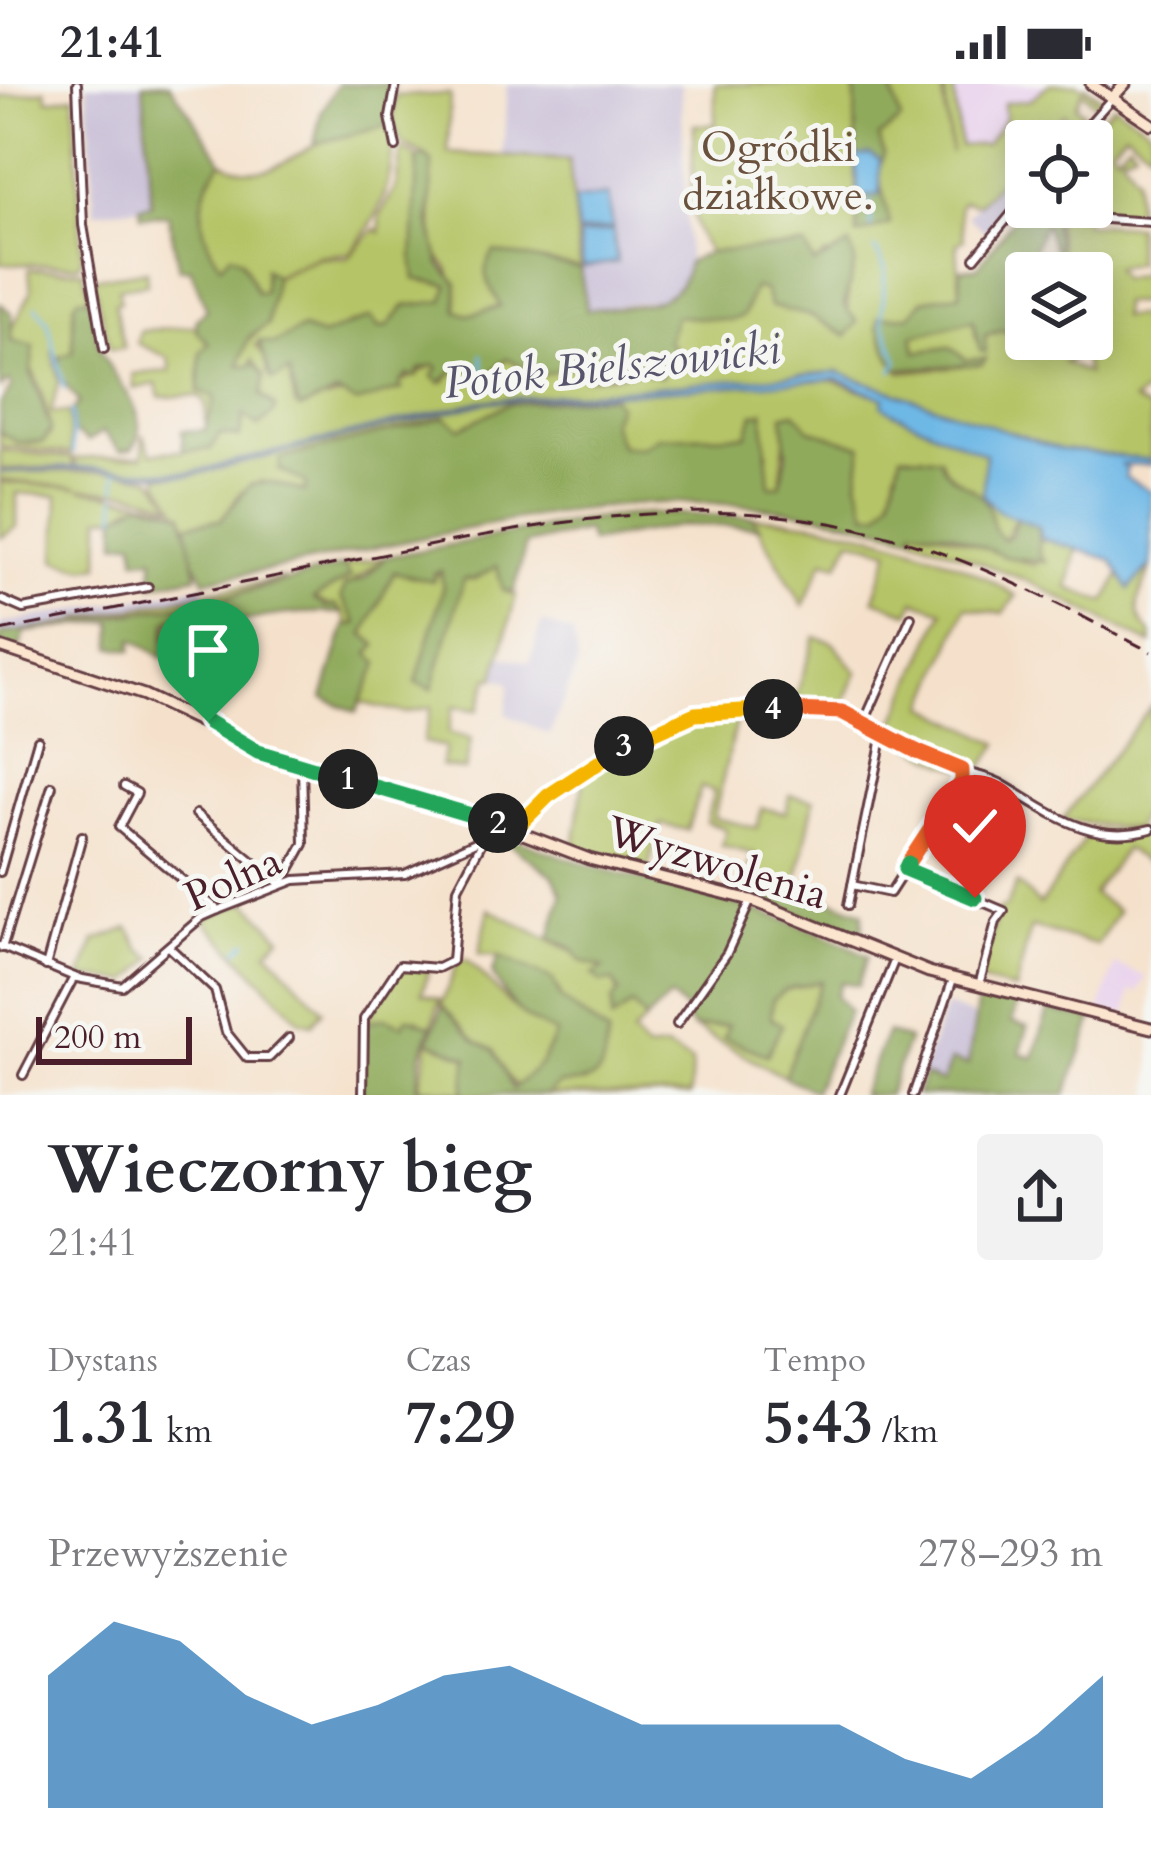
<!DOCTYPE html>
<html lang="pl">
<meta charset="utf-8">
<style>
:root{--surface:#fff;--page:#f2f2f3;--text:#2b2b33;--muted:#7c7c81;--accent:#1f6fb2}
body{margin:0;font-family:Cardo,serif;background:var(--page);color:var(--text);height:100vh;display:flex;flex-direction:column;font-size:45px;white-space:nowrap}
*{box-sizing:border-box;margin:0}
p{font-size:39px;color:var(--muted)}
.icon{flex:none;width:66px;height:66px;fill:none;stroke:currentColor;stroke-width:2;stroke-linecap:round;stroke-linejoin:round}
.map{position:relative;height:1011px;overflow:hidden}
.details{display:flex;flex-direction:column;background:var(--surface);flex:1}
.details>*{flex:none}
.fabs{position:absolute;left:1005px;top:36px;display:grid;gap:24px}
.fabs a{display:grid;place-items:center;width:108px;height:108px;border-radius:12px;background:var(--surface);box-shadow:0 6px 30px #0003;font-size:60px}
.scale{position:absolute;left:36px;bottom:30px;width:156px;box-sizing:border-box;padding-left:12px;border:6px solid #4a1f2b;border-top:0;font-size:33px;line-height:42px;white-space:nowrap;color:#4a1f2b;-webkit-text-stroke:9px #f6f6f2;paint-order:stroke}
.pin{position:absolute;display:grid;place-items:center;width:102px;height:102px;color:#fff;margin:-123px -51px;border-radius:50% 50% 50% 0;rotate:-45deg;box-shadow:0 0 12px #0007}
.pin .icon{rotate:45deg}
.km{position:absolute;width:60px;height:60px;margin:-30px;border-radius:50%;background:#222;color:#fff;font-size:33px;line-height:60px;text-align:center}
.round{display:grid;place-items:center;flex:none;width:126px;height:126px;border-radius:12px;background:var(--page)}
.headline{display:flex;align-items:center;justify-content:space-between;height:204px;padding:0 48px}
h1{font-size:66px;font-weight:800;line-height:90px}
.figures{display:grid;grid-template-columns:repeat(3,1fr);gap:18px;height:204px;padding:12px 48px}
.figures div{display:grid;align-content:center}
.figures b{font-size:60px;font-weight:800}
.figures small{font-size:33px;font-weight:400}
.figures p{font-size:33px}
.chart{height:336px;padding:24px 48px}
.chart p{display:flex;justify-content:space-between}
.chart svg{width:100%;height:216px;margin-top:12px;fill:var(--accent);opacity:.7}
.status{display:flex;justify-content:space-between;align-items:center;height:84px;padding:0 60px;background:var(--surface);direction:ltr}
.status svg{height:33px;fill:currentColor}
.map>svg:first-child{display:block}
</style>
<div class="status"><b>21:41</b><svg viewBox="0 0 49 12"><path d="M0 12V9h3v3zM5 12V6h3v6zM10 12V3h3v9zM15 12V0h3v12zM26 1h20v11H26zM47 4h2v5h-2z"/></svg></div>
<div class="map">
<svg width="1151" height="1011" viewBox="0 0 1151 1011">
<rect width="100%" height="100%" fill="#f6f6f2"/>
<filter id="ink" filterUnits="userSpaceOnUse"><feTurbulence type="fractalNoise" baseFrequency=".00833" numOctaves="2"/><feDisplacementMap in="SourceGraphic" scale="24" xChannelSelector="R" yChannelSelector="G"/><feConvolveMatrix kernelMatrix="1 2 1 2 8 2 1 2 1" color-interpolation-filters="sRGB"/></filter>
<filter id="wash" filterUnits="userSpaceOnUse"><feTurbulence type="fractalNoise" baseFrequency=".004" numOctaves="4" result="noise"/><feDisplacementMap in="SourceGraphic" scale="48" xChannelSelector="R" yChannelSelector="G"/><feGaussianBlur stdDeviation="2.7" result="paint"/><feColorMatrix in="noise" values="0 0 0 0 0 0 0 0 0 0 0 0 0 0 0 0 0 1.4 0 .05"/><feComposite in="paint" operator="in"/></filter>
<g filter="url(#wash)">
<rect width="100%" height="100%" fill="#f5e1cb"/>
<g fill="#e9d2ed">
<polygon points="944,0 1053,0 987,66 952,69"/>
<polygon points="1115,880 1146,893 1138,909 1131,906 1126,930 1119,931 1100,926"/>
</g>
<g fill="#c9bfd7">
<polygon points="87,0 143,0 151,122 95,128"/>
<polygon points="507,0 681,0 688,178 685,199 672,213 586,226 569,77 503,72"/>
<polygon points="1020,74 1026,79 1026,108 989,151 967,132"/>
<polygon points="203,502 205,510 0,550 0,540"/>
<polygon points="542,538 573,550 578,579 550,651 506,630 510,599 495,594 501,572 530,578"/>
<polygon points="946,922 973,932 968,981 942,998 920,990"/>
</g>
<g fill="#b5c466" stroke="#807248" stroke-width="3">
<path d="M715,0H855V5L896,25L890,0H942L951,69L944,0H953L960,62L986,60L1005,35L1004,19L1030,16L1049,0H1077L1099,13L1084,1L1100,12L1101,21L1080,44L1097,21L1082,8L1076,22L1083,28L1076,39L1064,30L1037,57H1026V68L978,120L964,117L959,122L964,155L957,159L960,210L922,216L911,232L897,236L901,288L960,282L966,276L950,263L916,268L913,252L973,236L976,254L1026,241V255H1050L1047,259L1067,262L1078,272L1064,279L1087,289L1079,257L1092,255V189H1063L1056,138L1047,123H1092V57H1077L1114,21L1151,45V67L1126,48L1110,63L1117,69L1129,57L1135,65L1121,71L1136,93V125L1121,132L1082,129L1086,140L1136,142V179L1114,184L1121,195L1143,190L1142,146L1151,141V219H1122L1121,233L1151,231V304L1134,317L1151,327V376L1059,365L837,288L673,302L827,295L885,314L892,328L985,370C984,403 984,417 1016,434L1004,456L994,448L989,423L922,371L897,383L891,414L880,429H866L858,397L861,362C829,354 817,340 785,357L780,401L769,402L763,328L747,351L658,353L642,363L621,362L611,339L508,320L460,345L450,339L280,386L306,399V408L261,397L240,409L221,436L187,440L159,398V392L194,391L487,318L632,306L482,317L194,389L115,386L152,394L174,420L127,408L80,405L176,423L133,421L117,432L101,433L100,481L85,484L56,476L58,412L17,409V443L0,454V398L78,404L0,396V388L113,387L75,383V375L143,372V350L151,369L211,365L220,350L242,346L243,330L258,342L272,320L261,311L251,282H239C240,259 253,253 268,239L274,194L318,174H348L375,145L380,148V132L396,103L401,65L420,74L415,195L448,201L444,218L405,222L387,243L355,238L322,252L301,245L274,260L256,261L267,276L268,290L289,288L295,321L398,300L435,280L444,298L459,282L490,289L507,274C542,295 548,282 582,280L588,284L586,294C612,294 638,284 665,284L677,267L668,256L675,232L732,236L743,232L754,204L765,206L770,222L812,232L847,252L848,201L826,171L814,180L745,168H709C683,137 694,79 694,41H715Z"/>
<polygon points="46,6 47,16 74,12 82,176 78,181 0,180 0,13"/>
<polygon points="450,10 448,69 569,76 580,184 494,168 493,207 500,223 468,231 457,227 449,185 435,169 428,73 401,59 393,37 396,12"/>
<path d="M386,42L392,49C394,97 382,133 350,169L319,172L275,192L265,186L264,209H257L241,175L221,181C196,146 195,111 222,77C262,101 290,73 320,58C340,48 364,45 386,42Z"/>
<path d="M29,185L83,186L90,215L86,213L73,226V269L59,273L53,268L59,298L51,328L69,329L71,370L0,362V348C14,358 40,367 51,349C46,318 31,270 8,252L31,208Z"/>
<polygon points="146,187 147,200 119,204 120,218 115,219 124,264 110,265 93,194"/>
<polygon points="196,242 210,259 201,268 199,307 215,313 206,346 205,319 198,312 160,313 156,300 134,305 133,290 171,287 169,274 137,259 140,247"/>
<polygon points="0,366 72,374 73,383 0,385"/>
<path d="M752,433C842,438 941,462 1016,512L1003,530L966,523L926,622L999,660L979,688L946,680L890,649L943,527L915,517L909,529L874,515L890,466L851,455L839,480L824,476L803,522Z"/>
<path d="M913,444C956,448 993,470 1035,481L1041,454L1077,465L1068,504L1105,518L1121,489L1126,496L1141,492L1151,481C1145,504 1124,527 1151,549V560L1028,497L913,452Z"/>
<polygon points="386,473 353,498 350,528 357,541 349,546 342,527 312,515 345,497 343,482"/>
<polygon points="498,482 504,507 516,511 495,594 489,594 478,626 453,623 448,649 471,655 465,686 441,682 445,663 423,658 431,623 405,629 358,618 369,600 369,569 377,561 364,550 394,488 433,496 441,486 443,505 416,599 421,601 464,494 475,495"/>
<polygon points="284,494 216,516 76,535"/>
<polygon points="199,524 208,531 211,570 207,552 165,556 174,531"/>
<polygon points="815,553 832,558 857,588 841,625 793,622"/>
<polygon points="1151,622 1151,711 1135,745 1062,736"/>
<polygon points="738,628 714,734 757,744 762,724 786,729 790,711 814,716 795,808 771,798 768,809 742,808 754,770 722,762 726,745 706,738 714,707 701,703 687,746 660,740 648,785 574,765 584,690 689,633"/>
<polygon points="1091,746 1151,748 1149,779 1125,765 1093,810 1118,827 1097,861 1031,843 1015,906 979,897 998,826 1006,823 1017,799 1040,821"/>
<polygon points="246,817 281,853 268,867 323,926 312,940 300,937 203,835"/>
<polygon points="489,825 604,884 594,891 613,896 624,925 632,921 646,936 632,950 646,966 666,964 692,978 690,1011 547,1011 559,1000 587,998 606,967 608,951 561,915 558,905 499,872 479,870"/>
<polygon points="129,844 140,865 153,874 129,898 81,893 95,857"/>
<polygon points="459,875 467,876 510,920 556,949 541,979 519,1005 441,921"/>
<polygon points="400,884 429,886 422,909 440,915 432,942 426,944 417,934 403,941 366,938"/>
<polygon points="822,897 784,993 695,944 729,941 724,954 767,971 773,915 786,906"/>
<polygon points="429,957 469,974 463,1010 419,1003"/>
</g>
<g fill="#90aa5b" stroke="#6d6443" stroke-width="3">
<path d="M143,0H170L222,77C195,111 196,147 221,181L231,170L241,175L257,209L264,208L265,185L275,192L268,240L250,252L239,281L251,282L253,276L264,292L261,312L275,323L274,329L258,342L243,331L240,353L220,350L211,365L183,367L182,347L206,346L215,313L199,307L201,268L209,259L197,247L196,235L207,226L190,184L179,185L168,131L141,132L140,122L151,121Z"/>
<polygon points="338,0 394,0 386,42 314,60 321,29"/>
<polygon points="855,0 890,0 901,36 879,53 884,70 878,88 890,140 857,151"/>
<path d="M423,72L432,78L430,140L440,180L457,199V227L468,231L500,223C491,199 476,193 494,168L580,184L587,226C629,220 680,228 688,178L709,168L805,162L814,180L850,161L855,178L844,221L857,238L846,252L812,232L770,222L765,206L754,204L743,232L732,236L675,232L668,256L677,267L661,293L631,285L585,293L588,284L582,280L541,291L507,274L490,290L459,283L440,299L432,292L438,284L435,281L419,285L416,293L407,291L399,300L402,305L356,319L337,309L299,325L289,288L272,296L259,257L274,260L301,245L322,252L371,233L379,244L387,243L405,222L444,217L448,201L415,195L413,179L417,76Z"/>
<polygon points="1026,117 1026,123 1050,125 1063,189 1052,189 1050,181 1057,174 1044,139 1031,172 1032,189 1026,189 1026,241 1016,241 1015,251 1002,246 985,251 986,268 980,267 973,236 913,252 916,268 950,263 966,276 986,274 983,280 896,285 878,244 879,233 910,232 923,216 960,210 961,185 978,183"/>
<path d="M79,213L90,215C94,233 95,255 103,272C116,298 156,333 132,365L120,367L103,348L88,357L73,348L72,327L79,318C67,303 56,295 59,273L73,269L74,220Z"/>
<polygon points="0,219 12,230 11,257 34,262 31,288 51,345 43,358 17,358 0,348 0,320 12,302 9,297 0,304"/>
<path d="M611,312L618,321L611,339L621,362L642,363L658,353L747,351L753,330L763,328L770,402L780,401L787,371L783,331L795,328L809,345L862,362L858,397L867,429L880,428L891,414L901,370L940,374C947,396 967,398 982,413C995,426 988,444 1003,456L1012,450L1016,434L1038,442L1039,470L1045,478L1006,473L952,449L914,444L913,452C830,430 745,416 658,419C505,426 355,475 204,496L190,469L187,440L221,436L250,401L271,398L305,408L306,399L280,386V375L445,333L460,344L508,320Z"/>
<polygon points="142,418 183,429 197,492 151,501 154,474 136,475 134,457 117,459 117,432"/>
<polygon points="649,429 752,433 759,443 684,441 590,458 586,447 526,460 514,507 503,507 497,482 475,495 464,495 432,605 416,599 443,505 441,487 434,489 433,497 394,488 364,550 377,561 369,570 379,579 356,628 323,614 345,542 357,540 341,513 345,502 365,494 386,473 587,435"/>
<path d="M343,482L351,493L313,515L326,523L336,521L341,529C297,527 261,531 219,544L211,523L207,529L189,525L167,538L163,574L133,555L132,566L112,563L113,537L25,548L19,565L0,560V550L216,516Z"/>
<path d="M507,751C623,803 755,810 868,872L858,901L841,898L836,912L849,927L814,1007L784,993L821,897L786,905L773,915L771,934L782,941L767,971L724,954L728,941L694,944L685,934L689,929L670,913L646,936L632,921L612,936V917L619,908L613,897L601,898L593,891L603,884L581,877L571,864L550,854L562,810L553,792L500,753Z"/>
<path d="M770,798C801,803 831,817 863,828L862,856L756,812L768,809Z"/>
<path d="M499,872L553,896L561,915L608,951C601,988 607,999 559,1000L547,1011H421V1003L463,1009L468,973L429,957L443,922L476,957L494,966L513,1005L541,979L556,949C521,936 511,922 492,889Z"/>
<polygon points="979,909 1017,918 1012,938 1028,943 1020,969 1034,974 1048,926 1093,935 1066,1011 916,1011 924,991 942,998 951,976 968,981"/>
<polygon points="407,933 432,942 421,971 416,1011 360,1011 366,938 385,934 403,941"/>
<polygon points="887,948 908,956 888,1011 861,1011"/>
</g>
<g fill="#6eb8e6" stroke="#5c6c88" stroke-width="3">
<polygon points="870,70 880,76 880,111 858,114 856,72"/>
<polygon points="608,111 613,144 578,148 574,116"/>
<polygon points="613,146 617,178 583,183 579,151"/>
<polygon points="837,288 1059,365 1151,376 1151,381 1120,380 1127,383 1125,393 1151,407 1151,481 1129,505 1112,476 1041,454 1038,442 998,427 983,411 985,370 892,328 882,321 884,314 837,295 487,318 189,392 85,385 0,388 78,383 189,389 482,317"/>
</g>
<g fill="none" stroke-linecap="round" stroke-linejoin="round">
<g stroke="#6eb8e6" stroke-width="3">
<polyline points="871,117 871,143"/>
<polyline points="875,165 885,184 882,237 898,277 892,287"/>
<polyline points="36,222 48,238 64,305"/>
<polyline points="482,271 485,301"/>
<polyline points="71,327 73,369"/>
<polyline points="116,405 116,388"/>
<polyline points="116,432 116,412"/>
<polyline points="238,866 247,858"/>
</g>
</g>
</g>
<g filter="url(#ink)">
<g fill="none" stroke-linecap="round" stroke-linejoin="round">
<defs>
<g id="street">
<polyline points="77,0 83,141 104,265"/>
<polyline points="1074,57 1112,14"/>
<polyline points="396,63 390,33 396,0"/>
<polyline points="1091,134 1151,138"/>
<polyline points="975,174 1026,112"/>
<polyline points="0,515 23,525 148,503"/>
<polyline points="865,636 911,533"/>
<polyline points="206,642 212,542"/>
<polyline points="124,702 137,709 119,743 218,826"/>
<polyline points="196,730 281,801 304,760 302,683"/>
<path d="M514,746C594,659 722,599 842,628C877,637 907,664 939,679C958,689 980,689 1000,699C1049,727 1089,762 1151,745"/>
<polyline points="905,785 1004,827 996,838 979,901"/>
<polyline points="0,788 38,656"/>
<polyline points="852,801 890,809 962,697 962,686"/>
<polyline points="848,821 883,649"/>
<polyline points="0,862 77,894 122,902 202,833 218,826 295,796 405,790 504,745"/>
<polyline points="169,863 215,906 226,948 247,974 269,974 289,954"/>
<polyline points="2,864 52,702"/>
<polyline points="46,882 82,752"/>
<polyline points="677,940 727,869 751,816"/>
<polyline points="23,991 74,893"/>
<polyline points="363,1011 364,935 400,881 438,884 452,877 458,804 481,760"/>
<polyline points="840,1011 895,875"/>
<polyline points="913,1011 953,895"/>
</g>
<g id="secondary">
<polyline points="1091,0 1151,40"/>
<polyline points="1112,14 1125,0"/>
<polyline points="0,563 144,611 283,677 471,730 589,775 751,816 929,888 1151,944"/>
</g>
</defs>
<use href="#street" stroke="#643c43" stroke-width="12"/>
<use href="#secondary" stroke="#643c43" stroke-width="15"/>
<use href="#street" stroke="#fff" stroke-width="6"/>
<use href="#secondary" stroke="#fce5cf" stroke-width="9"/>
<path stroke="#4a1f2b" stroke-width="3" stroke-dasharray="18 9" stroke-linecap="butt" d="M0,547C119,524 238,500 356,476C525,443 687,406 859,445C964,468 1056,519 1151,568"/>
</g>
</g>
<g fill="none" stroke-linecap="round" stroke-linejoin="round" filter="url(#ink)">
<defs>
<polyline id="split-1" points="208,638 258,668 348,695"/>
<polyline id="split-2" points="348,695 498,739"/>
<polyline id="split-3" points="498,739 514,746 548,712 624,662"/>
<polyline id="split-4" points="624,662 695,630 773,625"/>
<polyline id="split-5" points="773,625 842,628 918,668"/>
<polyline id="split-6" points="908,779 962,697 962,686 918,668"/>
<polyline id="split-7" points="908,779 905,785 975,814"/>
</defs>
<use href="#split-1" stroke="#fff" stroke-width="24"/>
<use href="#split-2" stroke="#fff" stroke-width="24"/>
<use href="#split-3" stroke="#fff" stroke-width="24"/>
<use href="#split-4" stroke="#fff" stroke-width="24"/>
<use href="#split-5" stroke="#fff" stroke-width="24"/>
<use href="#split-6" stroke="#fff" stroke-width="24"/>
<use href="#split-7" stroke="#fff" stroke-width="24"/>
<use href="#split-1" stroke="#22a559" stroke-width="15"/>
<use href="#split-2" stroke="#22a559" stroke-width="15"/>
<use href="#split-3" stroke="#f5b400" stroke-width="15"/>
<use href="#split-4" stroke="#f5b400" stroke-width="15"/>
<use href="#split-5" stroke="#f0652b" stroke-width="15"/>
<use href="#split-6" stroke="#f0652b" stroke-width="15"/>
<use href="#split-7" stroke="#22a559" stroke-width="15"/>
</g>
<g text-anchor="middle" dominant-baseline="central" stroke-width="10" stroke-linejoin="round" paint-order="stroke">
<g font-size="42" fill="#6a513d" stroke="#f6f6f2">
<text x="778" y="63">Ogródki<tspan x="778" dy="48">działkowe.</tspan></text>
</g>
<g font-size="42" fill="#4a1f2b" stroke="#f6f6f2">
<text transform="translate(717 779) rotate(17)">Wyzwolenia</text>
<text transform="translate(233 795) rotate(-24)">Polna</text>
</g>
<g font-size="45" font-style="italic" fill="#57556c" stroke="#f6f6f2">
<text transform="translate(612 282) rotate(-6)">Potok Bielszowicki</text>
</g>
</g>
</svg>
<div class="fabs">
<a><svg class="icon" aria-label="locate" viewBox="0 0 24 24"><circle cx="12" cy="12" r="6"/><path d="M12 2v4M12 18v4M2 12h4M18 12h4"/></svg></a>
<a><svg class="icon" aria-label="layers" viewBox="0 0 24 24"><path d="M12 4l9 5-9 5-9-5zM3 14l9 5 9-5"/></svg></a>
</div>
<div class="scale">200 m</div>
<div class="pin" style="left:208px;top:638px;background:#1e9e55"><svg class="icon" aria-label="arrive" viewBox="0 0 24 24"><path d="M6 21V4h12l-3 4 3 4H6"/></svg></div>
<div class="pin" style="left:975px;top:814px;background:#d93025"><svg class="icon" aria-label="check" viewBox="0 0 24 24"><path d="M5 12l5 5 9-10"/></svg></div>
<b class="km" style="left:348px;top:695px">1</b>
<b class="km" style="left:498px;top:739px">2</b>
<b class="km" style="left:624px;top:662px">3</b>
<b class="km" style="left:773px;top:625px">4</b>
</div>
<section class="details">
<div class="headline"><div><h1>Wieczorny bieg</h1><p>21:41</p></div><a class="round"><svg class="icon" aria-label="share" viewBox="0 0 24 24"><path d="M12 15V3M7 8l5-5 5 5M5 13v7h14v-7"/></svg></a></div>
<div class="figures">
<div><p>Dystans</p><b>1.31<small> km</small></b></div>
<div><p>Czas</p><b>7:29</b></div>
<div><p>Tempo</p><b>5:43<small> /km</small></b></div>
</div>
<div class="chart"><p><span>Przewyższenie</span>278–293 m</p>
<svg viewBox="0 0 160 44" preserveAspectRatio="none"><path d="M0 44V17L10 6L20 10L30 21L40 27L50 23L60 17L70 15L80 21L90 27L100 27L110 27L120 27L130 34L140 38L150 29L160 17V44z"/></svg>
</div>
</section>
